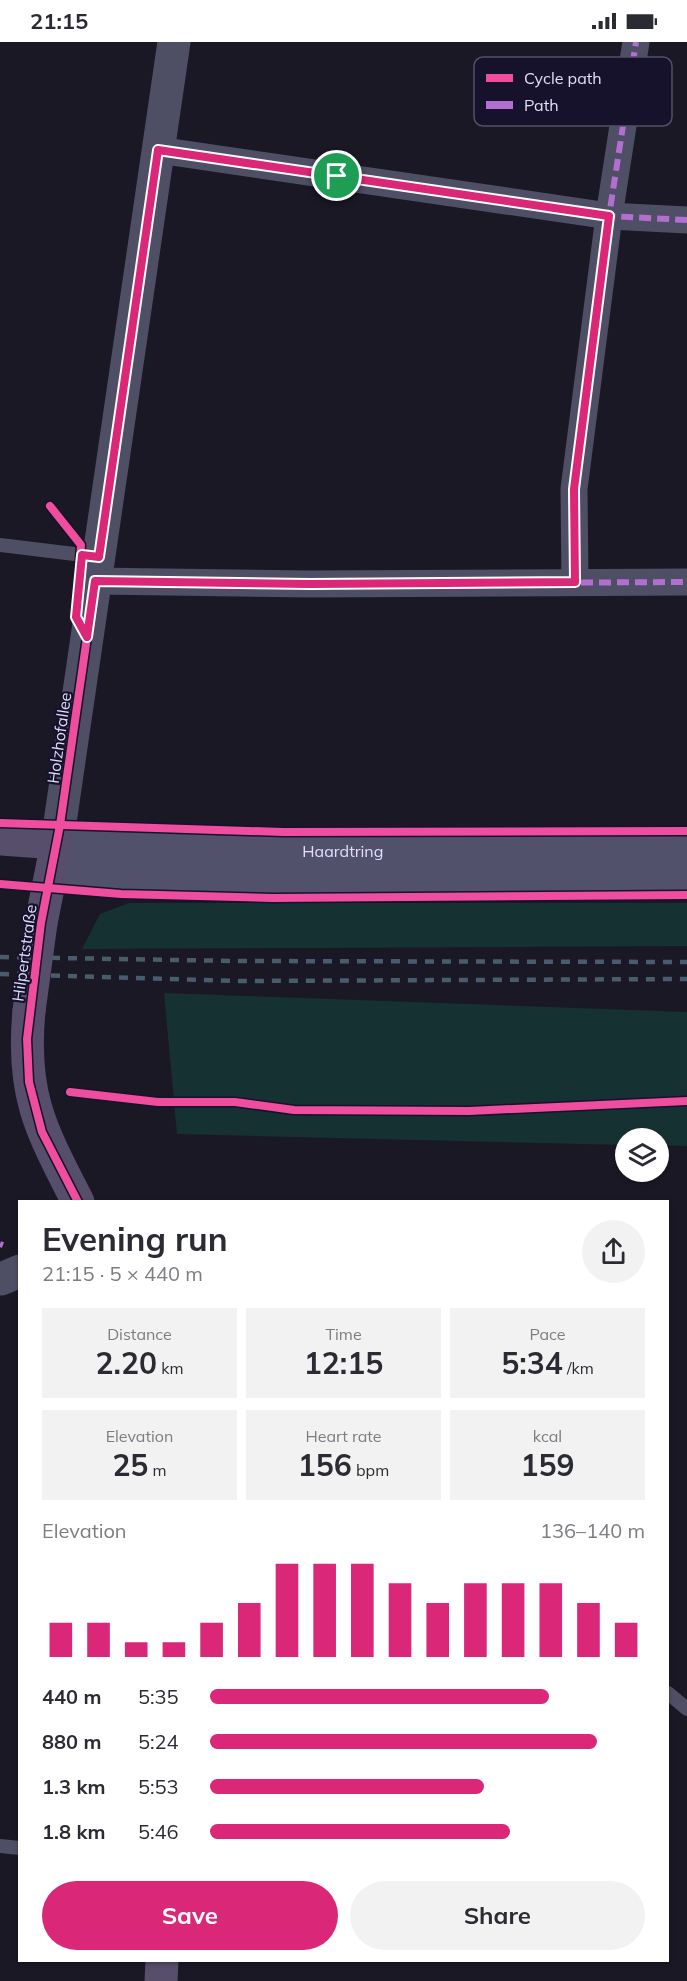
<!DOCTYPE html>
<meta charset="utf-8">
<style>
:root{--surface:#fff;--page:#f2f2f3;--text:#2b2b33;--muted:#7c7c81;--accent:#db2777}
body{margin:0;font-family:Mulish,sans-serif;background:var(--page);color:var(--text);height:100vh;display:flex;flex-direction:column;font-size:22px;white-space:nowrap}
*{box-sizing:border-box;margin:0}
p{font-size:20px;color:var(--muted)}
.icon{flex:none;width:33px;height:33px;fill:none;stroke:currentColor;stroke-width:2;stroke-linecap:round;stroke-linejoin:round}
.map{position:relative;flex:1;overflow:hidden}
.sheet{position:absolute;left:18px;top:1158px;width:651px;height:762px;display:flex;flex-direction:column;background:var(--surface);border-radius:0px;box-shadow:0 2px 4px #0004}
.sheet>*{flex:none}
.tools{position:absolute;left:615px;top:1086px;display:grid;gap:12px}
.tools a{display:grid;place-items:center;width:54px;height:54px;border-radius:50%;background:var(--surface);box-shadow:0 2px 4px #0004;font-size:30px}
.pin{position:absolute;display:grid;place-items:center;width:51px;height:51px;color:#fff;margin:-26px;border:3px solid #fff;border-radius:50%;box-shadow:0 2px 6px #0007}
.round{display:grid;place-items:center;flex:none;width:63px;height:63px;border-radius:32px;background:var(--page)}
.head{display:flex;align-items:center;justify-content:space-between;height:102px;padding:0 24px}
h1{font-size:33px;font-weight:700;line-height:45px}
.figures{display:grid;grid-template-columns:repeat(3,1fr);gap:9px;height:102px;padding:6px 24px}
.figures div{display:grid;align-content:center;border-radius:0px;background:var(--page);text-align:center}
.figures b{font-size:30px;font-weight:700}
.figures small{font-size:16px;font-weight:400}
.figures p{font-size:16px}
.chart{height:168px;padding:12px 24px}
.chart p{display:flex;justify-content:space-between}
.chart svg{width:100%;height:108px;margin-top:6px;stroke:var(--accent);stroke-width:6}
.primary-button{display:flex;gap:12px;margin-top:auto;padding:12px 24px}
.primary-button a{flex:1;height:69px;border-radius:36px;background:var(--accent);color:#fff;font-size:24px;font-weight:700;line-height:69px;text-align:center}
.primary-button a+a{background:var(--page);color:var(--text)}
ul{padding:0 24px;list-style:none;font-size:20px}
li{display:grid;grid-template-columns:96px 72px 1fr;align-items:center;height:45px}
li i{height:15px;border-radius:8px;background:var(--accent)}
.status{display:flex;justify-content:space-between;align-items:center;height:42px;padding:0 30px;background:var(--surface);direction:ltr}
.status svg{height:16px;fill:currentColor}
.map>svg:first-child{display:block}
</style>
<div class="status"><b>21:15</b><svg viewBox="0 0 49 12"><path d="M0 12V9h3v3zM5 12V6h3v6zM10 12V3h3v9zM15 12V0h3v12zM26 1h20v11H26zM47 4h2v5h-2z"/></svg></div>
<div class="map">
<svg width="687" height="1939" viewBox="0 0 687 1939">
<rect width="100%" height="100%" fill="#1a1825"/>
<g fill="#163131">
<polygon points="129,861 687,861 687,904 82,907 100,872"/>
<polygon points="164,951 687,970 687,1104 659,1103 658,1096 626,1096 625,1103 177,1092"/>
</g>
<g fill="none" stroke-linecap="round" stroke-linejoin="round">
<g stroke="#4e4e65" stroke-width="14">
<polyline points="0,503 99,515"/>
<polyline points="668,1651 687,1667"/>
<polyline points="0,1804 20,1806"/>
</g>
<g stroke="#4e4e65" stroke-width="27">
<polyline points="158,108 609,174 687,178"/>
<polyline points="95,539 310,542 687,540"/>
<polyline points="575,540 574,447 609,174 636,0"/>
</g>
<g stroke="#4e4e65" stroke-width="33">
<polyline points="57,801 174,0"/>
<polyline points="1,1237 20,1229"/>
</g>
<g stroke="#51516b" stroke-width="33">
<path id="s1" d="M57,801L295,809H687"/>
<path d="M52,828C262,844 477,838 687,836"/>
</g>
<g stroke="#564e6a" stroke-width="33">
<polyline points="0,797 57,801 41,881"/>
<path d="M29,969C21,1053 41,1088 78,1160"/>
<polyline points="161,1939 162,1918"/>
</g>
<g stroke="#475d6c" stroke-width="4.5" stroke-dasharray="9 8" stroke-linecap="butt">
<polyline points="0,915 236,919 687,920"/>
<polyline points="0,932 237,939 687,937"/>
</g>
<polyline stroke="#564e6a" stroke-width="33" points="29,969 41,881"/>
<g stroke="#b36fd0" stroke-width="6" stroke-dasharray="12 6" stroke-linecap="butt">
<polyline points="158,108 609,174 687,178"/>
<polyline points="95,539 310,542 687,540"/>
<polyline points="575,540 574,447 609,174 636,0"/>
<polyline points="0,1202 3,1203"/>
</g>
<defs>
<g id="cycleway">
<polyline points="50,464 81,503 76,575 87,595 60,783 41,881 27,997 29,1040 42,1090 78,1160"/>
<polyline points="0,781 283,790 687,789"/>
<polyline points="0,842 121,852 272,856 687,853"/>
<polyline points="70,1050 158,1060 235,1060 294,1068 469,1069 687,1059"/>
</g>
</defs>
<use href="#cycleway" stroke="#16122b" stroke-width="11"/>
<use href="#cycleway" stroke="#ef4d9e" stroke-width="8"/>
</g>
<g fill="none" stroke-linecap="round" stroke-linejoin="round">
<defs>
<polygon id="route" points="158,108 609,174 574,447 575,540 310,542 95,539 87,595 76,575 82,513 99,515"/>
</defs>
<use href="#route" stroke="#fff" stroke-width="12"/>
<use href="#route" stroke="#db2777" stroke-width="8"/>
</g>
<g text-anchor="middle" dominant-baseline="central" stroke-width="4.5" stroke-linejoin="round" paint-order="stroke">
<g font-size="16" fill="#e0ddfe" stroke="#16122b">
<text transform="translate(59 696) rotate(-82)">Holzhofallee</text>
<text stroke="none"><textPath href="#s1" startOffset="286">Haardtring</textPath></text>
<text transform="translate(24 911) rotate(-82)">Hilpertstraße</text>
</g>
</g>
<rect x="474" y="15" width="198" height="69" rx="9" fill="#16122b" stroke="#534f6a" stroke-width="1.5"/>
<rect x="486" y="32" width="27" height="8" fill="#ef4d9e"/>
<rect x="486" y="59" width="27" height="8" fill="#b36fd0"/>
<g font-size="16" fill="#e0ddfe">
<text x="524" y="42">Cycle path</text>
<text x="524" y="69">Path</text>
</g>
</svg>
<div class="tools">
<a><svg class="icon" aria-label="layers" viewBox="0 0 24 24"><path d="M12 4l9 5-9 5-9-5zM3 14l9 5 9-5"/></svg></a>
</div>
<div class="pin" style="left:337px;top:134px;background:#1e9e55"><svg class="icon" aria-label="arrive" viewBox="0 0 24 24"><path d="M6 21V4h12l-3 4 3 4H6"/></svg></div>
<section class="sheet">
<div class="head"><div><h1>Evening run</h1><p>21:15 · 5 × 440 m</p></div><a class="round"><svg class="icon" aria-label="share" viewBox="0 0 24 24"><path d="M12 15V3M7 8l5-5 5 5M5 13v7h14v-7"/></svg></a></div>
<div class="figures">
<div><p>Distance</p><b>2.20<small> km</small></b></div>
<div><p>Time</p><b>12:15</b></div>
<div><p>Pace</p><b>5:34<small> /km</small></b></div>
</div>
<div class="figures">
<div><p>Elevation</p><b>25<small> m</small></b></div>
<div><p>Heart rate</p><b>156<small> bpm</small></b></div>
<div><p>kcal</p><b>159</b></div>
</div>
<div class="chart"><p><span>Elevation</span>136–140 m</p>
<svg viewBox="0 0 160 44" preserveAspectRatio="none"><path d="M5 44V30M15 44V30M25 44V38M35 44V38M45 44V30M55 44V22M65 44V6M75 44V6M85 44V6M95 44V14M105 44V22M115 44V14M125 44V14M135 44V14M145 44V22M155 44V30"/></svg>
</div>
<ul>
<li><b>440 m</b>5:35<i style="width:78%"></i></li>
<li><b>880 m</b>5:24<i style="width:89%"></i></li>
<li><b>1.3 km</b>5:53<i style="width:63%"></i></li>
<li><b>1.8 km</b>5:46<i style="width:69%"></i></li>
</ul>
<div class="primary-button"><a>Save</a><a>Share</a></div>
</section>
</div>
